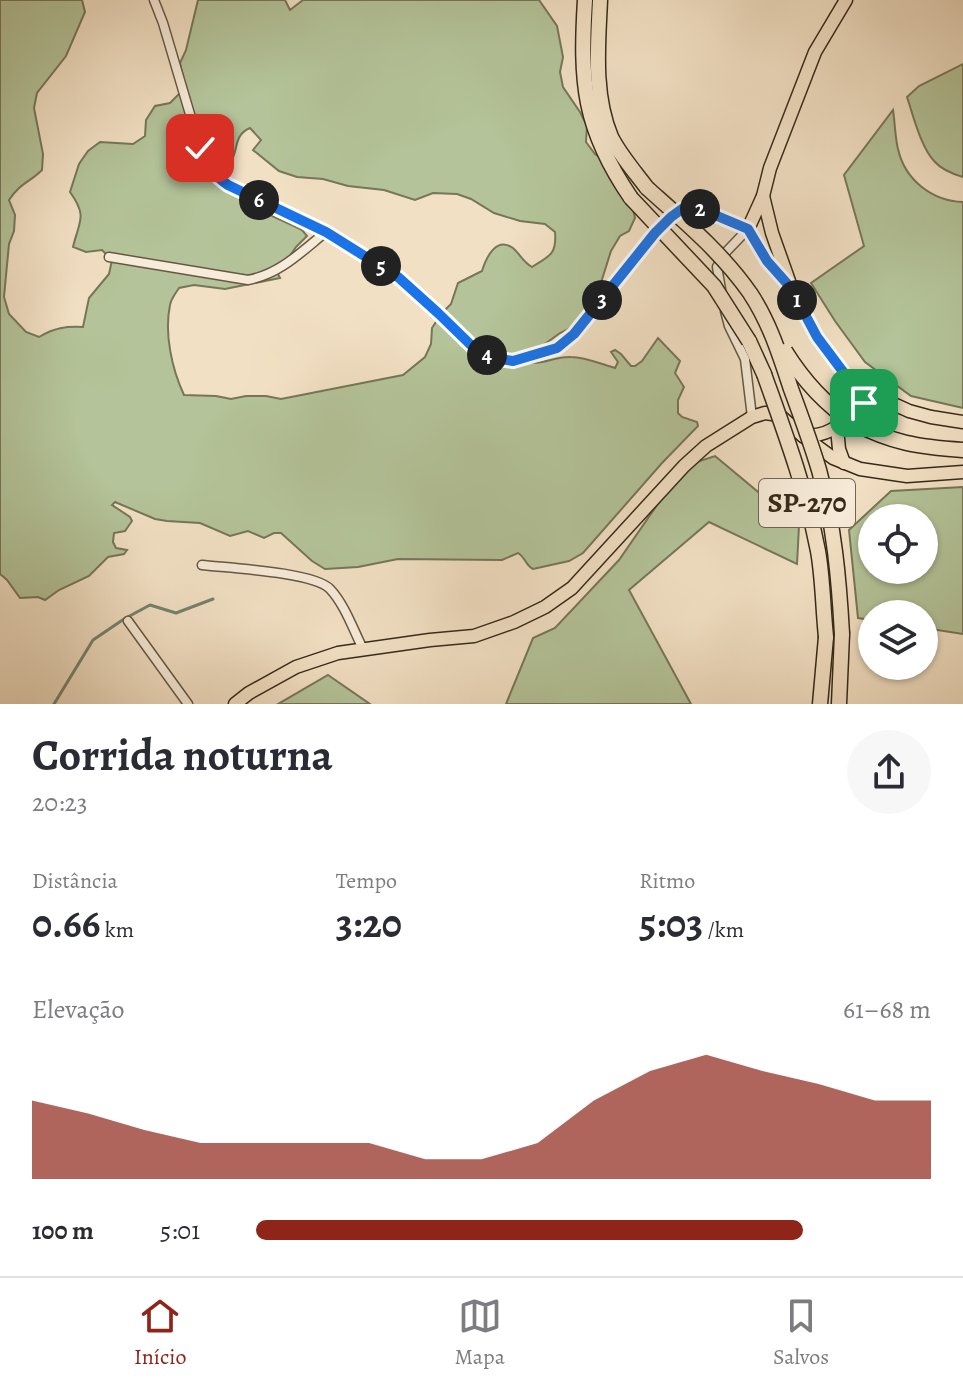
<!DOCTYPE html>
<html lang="pt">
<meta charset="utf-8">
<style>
:root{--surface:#fff;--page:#f7f7f7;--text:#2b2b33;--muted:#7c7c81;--line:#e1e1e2;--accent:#8f2418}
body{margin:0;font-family:Alegreya,serif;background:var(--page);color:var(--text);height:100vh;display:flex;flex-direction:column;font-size:30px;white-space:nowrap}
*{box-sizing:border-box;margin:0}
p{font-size:26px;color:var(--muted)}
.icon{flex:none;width:44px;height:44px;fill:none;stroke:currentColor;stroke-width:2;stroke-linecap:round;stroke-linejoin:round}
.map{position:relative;height:704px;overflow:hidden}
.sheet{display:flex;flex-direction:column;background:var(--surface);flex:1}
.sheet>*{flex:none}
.buttons{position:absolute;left:858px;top:504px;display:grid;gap:16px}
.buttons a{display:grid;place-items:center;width:80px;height:80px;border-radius:50%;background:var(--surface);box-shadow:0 2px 6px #0004;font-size:40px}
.pin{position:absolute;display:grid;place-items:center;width:68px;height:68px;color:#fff;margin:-34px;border-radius:16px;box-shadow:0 4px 12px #0006}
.km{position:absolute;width:40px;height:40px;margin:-20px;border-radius:50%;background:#222;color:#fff;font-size:22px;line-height:40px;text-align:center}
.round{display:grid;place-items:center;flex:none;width:84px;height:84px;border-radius:42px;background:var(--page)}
.head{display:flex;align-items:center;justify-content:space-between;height:136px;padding:0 32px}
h1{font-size:44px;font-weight:600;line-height:60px}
.metrics{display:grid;grid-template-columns:repeat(3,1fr);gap:12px;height:136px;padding:8px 32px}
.metrics div{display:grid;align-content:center}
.metrics b{font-size:40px;font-weight:600}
.metrics small{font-size:22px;font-weight:400}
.metrics p{font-size:22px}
.chart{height:224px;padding:16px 32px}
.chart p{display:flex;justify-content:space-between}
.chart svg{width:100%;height:144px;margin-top:8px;fill:var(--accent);opacity:.7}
ul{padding:0 32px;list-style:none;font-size:26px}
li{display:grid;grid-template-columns:128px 96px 1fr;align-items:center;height:60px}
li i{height:20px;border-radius:10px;background:var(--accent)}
.tabs{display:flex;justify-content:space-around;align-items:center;height:112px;border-top:2px solid var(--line);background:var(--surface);font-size:22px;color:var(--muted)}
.tabs a{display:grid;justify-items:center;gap:4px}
.tabs .on{color:var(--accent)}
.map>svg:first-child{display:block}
</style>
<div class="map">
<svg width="963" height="704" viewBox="0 0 963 704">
<rect width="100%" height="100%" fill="#f2e0c4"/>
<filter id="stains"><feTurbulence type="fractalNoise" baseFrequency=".0025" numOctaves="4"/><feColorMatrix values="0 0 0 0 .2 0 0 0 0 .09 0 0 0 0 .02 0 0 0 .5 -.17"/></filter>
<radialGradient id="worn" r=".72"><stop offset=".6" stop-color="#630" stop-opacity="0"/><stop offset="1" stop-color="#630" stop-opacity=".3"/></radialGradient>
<g fill="#b4c399" stroke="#767659" stroke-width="2" fill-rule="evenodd">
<path d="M0,0H82L85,12L66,56L37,93L34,108L43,154L42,170C29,183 20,183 9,200L15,215L14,231L9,244L4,297L9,314L26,332L39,337C54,328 66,326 83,327L89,298L109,274L112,260L102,250L86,252L73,247C79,221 88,217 70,192L79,164L88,151L100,142L133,144L145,136L146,120L155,106L170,103L180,93L183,78L180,63L186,50L198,0H285L290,10L303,0H539L557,26L563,57L560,72L563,87L580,112L587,126L586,142L595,154L622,173L629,188L635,218L629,231L620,236L611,251L598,292L587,312L571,328L560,333L542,346L523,354L520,359C540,369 551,356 571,357C585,357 601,364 615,368L618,362L611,352L615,350L621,354L631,366H635L642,361L658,338L680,361L675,373L684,387L678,400V413L682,417L697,422L698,426L662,463L583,553L569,561L533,569C526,566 525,557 518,553L502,560L398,559L358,567L325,569L312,561L281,533H274L264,538L248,531L230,536L200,523L167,521L155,519L115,502L112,505L130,517L132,521L125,531L114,533L113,542L116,548L127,550L124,554L108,557L89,576L59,590L45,600L38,597L20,598L7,580L0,574ZM250,128L261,140L253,150L279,171L297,177L323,179L348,186L384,190L415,200L433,193L457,194L471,199L494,213L520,221L545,224L555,232C557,255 549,256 532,267C523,262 520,254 513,248C496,236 486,258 482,271L458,283L451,304L441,314L432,328L431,344L425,357L403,375L281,399L266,396H246L231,399L216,396L184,395C172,369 164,334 170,305C171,299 175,294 179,288L194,285L225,289L280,278L278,274L296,247L307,236L302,230C271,215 236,203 217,174L219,170C244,161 228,137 250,128Z"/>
<path d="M963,64V177C953,174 942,170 935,162C921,148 913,115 907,97L919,86Z"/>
<path d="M893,110C895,123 895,137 898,149C905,180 932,201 963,202V408L911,396L865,362L835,321L811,283L864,246L844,175Z"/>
<polygon points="715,456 799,526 797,564 709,522 629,590 691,704 506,704 533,638 555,628 619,560 684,466"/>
<path d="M963,487V634L924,628V614H872V620L858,618L849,530L891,491ZM872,518H924V570H872Z"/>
<polygon points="328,675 370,704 278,704"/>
</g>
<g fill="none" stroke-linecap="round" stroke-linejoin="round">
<polyline stroke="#748372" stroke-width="3" points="54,704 93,640 124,619 150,605 176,613 213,599"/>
<defs>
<g id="street">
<path d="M154,0L163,23L200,148C207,164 213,175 228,185L326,232L398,277L438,313L475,349L493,358L513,361L532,357L557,348L574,334L655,233L671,217L682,209L694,208L703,210L748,229L725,253L717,267L721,289"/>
<path d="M109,257L248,280C280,274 301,252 326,232"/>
<polyline points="725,311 729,326 745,359 752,417"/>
<path d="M202,565C228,568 314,572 330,589C345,605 353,629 363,649"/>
<polyline points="128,621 188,704"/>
</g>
<g id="primary">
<polyline points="846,0 815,52 770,168 763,196 748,229 767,261 791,288 817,337 847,377 885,400 909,411 931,417 963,422"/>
<polyline points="763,196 772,233 789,281"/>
<polyline points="849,409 864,403 885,400"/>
<polyline points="837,428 839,449 844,463"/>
<path d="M803,436C822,436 842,430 849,409C852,400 848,386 847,377"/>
<polyline points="235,704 249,693 296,667 338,653 430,640 474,636 514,622 545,607 572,588 684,466 706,446 752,417 765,413 779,415 803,436 833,458 860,469 907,476 963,472"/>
</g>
<g id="highway">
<path d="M585,0C580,82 583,128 631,198"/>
<path d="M600,0C598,45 593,94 611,137C620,155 635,172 647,188"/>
<polyline points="749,341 764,374"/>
<path d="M852,422C892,443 918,447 963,450"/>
<polyline points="820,704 826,637"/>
<polyline points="839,704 842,634"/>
</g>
</defs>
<use href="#street" stroke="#665844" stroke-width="11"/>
<use href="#primary" stroke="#372a19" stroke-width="15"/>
<use href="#highway" stroke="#372a19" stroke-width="17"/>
<use href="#street" stroke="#f7ebd9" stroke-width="8"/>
<use href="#primary" stroke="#f2e0c4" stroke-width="12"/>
<use href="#highway" stroke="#f2e0c4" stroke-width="14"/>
<defs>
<g id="highway-bridge">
<path d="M647,188C684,221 722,253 750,293C770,323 780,356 791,389C801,416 811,443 819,470C834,524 839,579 842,634"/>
<polyline points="631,198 714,286 749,341"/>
<path d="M785,351C803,380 823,403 852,422"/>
<path d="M764,374C785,433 806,489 818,551C823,579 823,609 826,637"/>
</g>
</defs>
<use href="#highway-bridge" stroke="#372a19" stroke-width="17" stroke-linecap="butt"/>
<use href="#highway-bridge" stroke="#f2e0c4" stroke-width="14"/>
</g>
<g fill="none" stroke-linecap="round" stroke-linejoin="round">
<defs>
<path id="route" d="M200,148C207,164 213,175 228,185L326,232L398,277L438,313L475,349L493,358L513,361L557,348L574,334L655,233L671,217L682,209L694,208L703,210L748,229L767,261L791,288L817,337L847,377L849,409L864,403"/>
</defs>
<use href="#route" stroke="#fff" stroke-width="16"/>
<use href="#route" stroke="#1a73e8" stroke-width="10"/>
</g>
<g text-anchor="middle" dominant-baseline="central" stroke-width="8" stroke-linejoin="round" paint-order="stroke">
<rect fill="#f7ebd9" stroke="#716453" stroke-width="2" x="759" y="479" width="96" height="48" rx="6"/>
<g font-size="28" font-weight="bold" fill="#372a19">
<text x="807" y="503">SP-270</text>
</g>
</g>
<rect width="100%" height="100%" filter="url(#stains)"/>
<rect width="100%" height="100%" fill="url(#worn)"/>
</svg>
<div class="buttons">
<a><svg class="icon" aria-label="locate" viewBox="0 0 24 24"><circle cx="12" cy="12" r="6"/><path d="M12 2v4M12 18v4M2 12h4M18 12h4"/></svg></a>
<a><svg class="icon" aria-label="layers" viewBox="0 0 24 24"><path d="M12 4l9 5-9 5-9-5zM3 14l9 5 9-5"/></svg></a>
</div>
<div class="pin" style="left:864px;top:403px;background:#1e9e55"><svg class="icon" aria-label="arrive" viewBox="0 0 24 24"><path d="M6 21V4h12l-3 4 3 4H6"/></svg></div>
<div class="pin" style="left:200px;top:148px;background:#d93025"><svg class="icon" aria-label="check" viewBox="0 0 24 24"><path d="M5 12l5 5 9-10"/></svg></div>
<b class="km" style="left:797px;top:300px">1</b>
<b class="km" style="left:700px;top:209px">2</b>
<b class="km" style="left:602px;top:300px">3</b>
<b class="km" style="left:487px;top:355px">4</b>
<b class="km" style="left:381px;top:266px">5</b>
<b class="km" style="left:259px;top:200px">6</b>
</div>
<section class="sheet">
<div class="head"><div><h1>Corrida noturna</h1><p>20:23</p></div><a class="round"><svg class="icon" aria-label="share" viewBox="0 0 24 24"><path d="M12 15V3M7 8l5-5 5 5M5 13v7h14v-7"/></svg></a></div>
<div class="metrics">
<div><p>Distância</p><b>0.66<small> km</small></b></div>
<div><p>Tempo</p><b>3:20</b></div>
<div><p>Ritmo</p><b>5:03<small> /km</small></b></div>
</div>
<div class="chart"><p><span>Elevação</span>61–68 m</p>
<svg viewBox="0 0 160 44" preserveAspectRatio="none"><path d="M0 44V20L10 24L20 29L30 33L40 33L50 33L60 33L70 38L80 38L90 33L100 20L110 11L120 6L130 11L140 15L150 20L160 20V44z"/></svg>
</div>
<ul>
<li><b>100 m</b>5:01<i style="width:81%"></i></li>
</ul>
</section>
<nav class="tabs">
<a class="on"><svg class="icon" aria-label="home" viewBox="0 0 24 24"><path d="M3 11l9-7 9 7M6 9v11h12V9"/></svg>Início</a>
<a><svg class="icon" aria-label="map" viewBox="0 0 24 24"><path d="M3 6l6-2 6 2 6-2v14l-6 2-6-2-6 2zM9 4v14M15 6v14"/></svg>Mapa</a>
<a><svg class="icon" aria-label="saved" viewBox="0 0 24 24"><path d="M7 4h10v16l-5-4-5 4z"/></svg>Salvos</a>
</nav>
